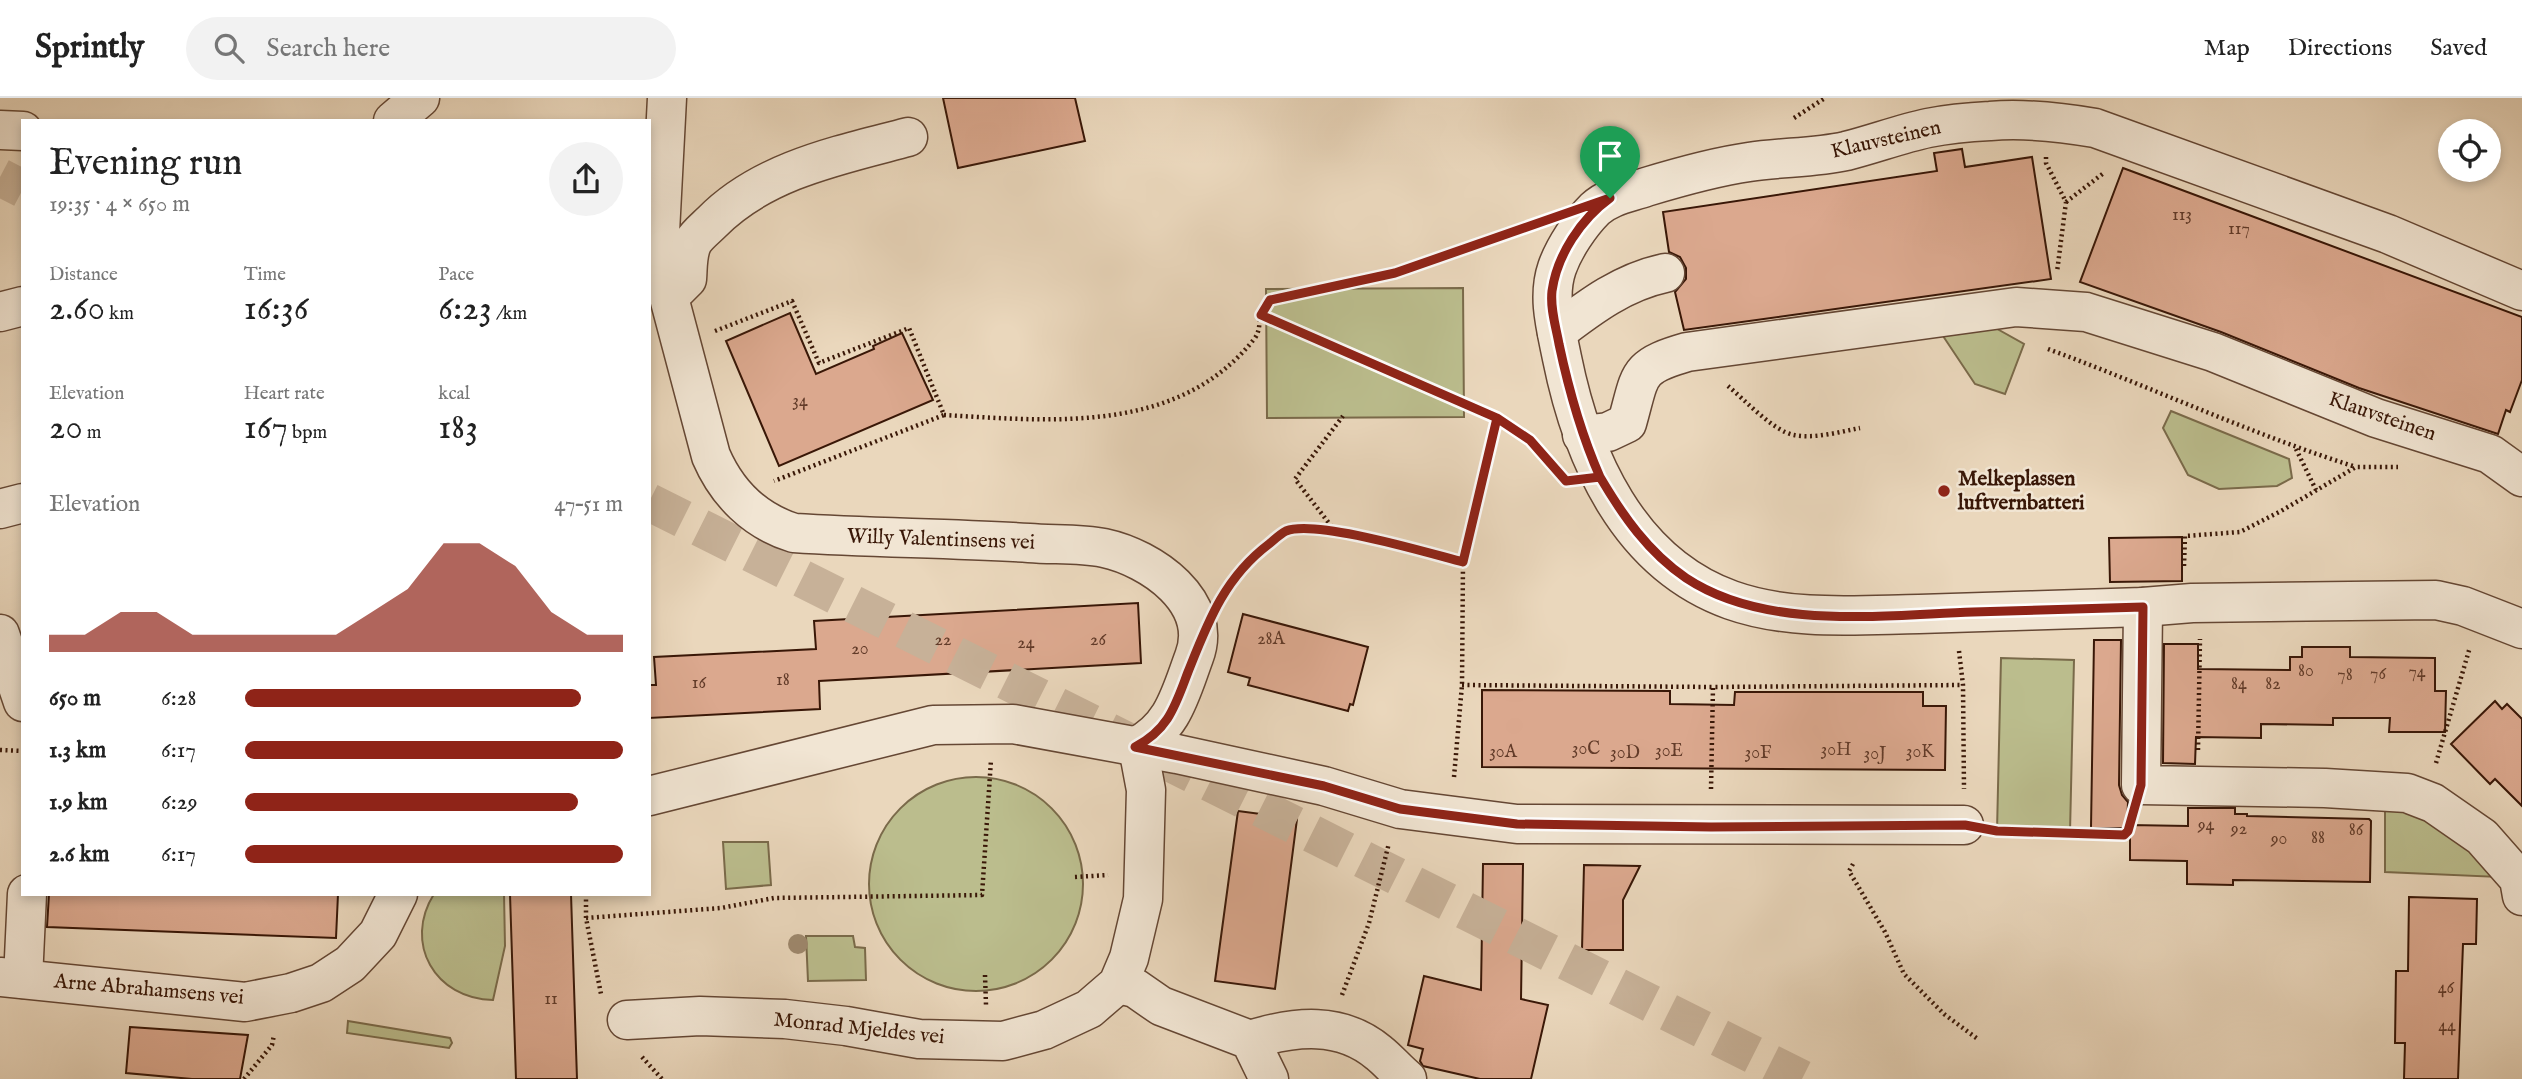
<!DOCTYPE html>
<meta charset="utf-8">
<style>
:root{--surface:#fff;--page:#f2f2f2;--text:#222;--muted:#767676;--line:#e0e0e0;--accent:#8f2418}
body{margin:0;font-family:"IM FELL English",serif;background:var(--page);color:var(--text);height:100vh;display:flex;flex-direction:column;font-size:26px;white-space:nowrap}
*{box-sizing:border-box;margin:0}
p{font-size:23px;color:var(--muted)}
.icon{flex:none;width:38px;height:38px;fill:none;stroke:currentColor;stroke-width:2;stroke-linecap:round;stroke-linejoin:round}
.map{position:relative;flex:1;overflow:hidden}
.drawer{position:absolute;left:21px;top:21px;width:630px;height:777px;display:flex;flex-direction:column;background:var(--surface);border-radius:0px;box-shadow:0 4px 10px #0003}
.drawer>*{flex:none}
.buttons{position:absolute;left:2438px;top:21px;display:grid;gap:14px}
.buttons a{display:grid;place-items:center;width:63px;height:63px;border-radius:50%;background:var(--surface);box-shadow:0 4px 10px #0003;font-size:35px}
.pin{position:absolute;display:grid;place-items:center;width:60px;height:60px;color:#fff;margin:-72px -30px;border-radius:50% 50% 50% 0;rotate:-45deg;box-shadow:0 0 7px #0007}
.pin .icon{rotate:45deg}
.round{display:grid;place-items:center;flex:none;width:74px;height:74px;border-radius:37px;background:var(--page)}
.summary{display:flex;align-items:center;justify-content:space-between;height:119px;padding:0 28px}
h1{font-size:38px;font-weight:600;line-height:52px}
.metrics{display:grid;grid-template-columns:repeat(3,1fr);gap:10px;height:119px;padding:7px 28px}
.metrics div{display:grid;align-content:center}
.metrics b{font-size:35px;font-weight:600}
.metrics small{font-size:19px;font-weight:400}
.metrics p{font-size:19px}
.chart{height:196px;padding:14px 28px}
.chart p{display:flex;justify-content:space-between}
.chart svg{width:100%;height:126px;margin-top:7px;fill:var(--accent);opacity:.7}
ul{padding:0 28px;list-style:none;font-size:23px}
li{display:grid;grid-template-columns:112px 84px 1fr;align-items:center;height:52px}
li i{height:18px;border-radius:9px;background:var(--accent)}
header{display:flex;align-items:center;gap:42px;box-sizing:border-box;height:98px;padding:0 35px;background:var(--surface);border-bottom:2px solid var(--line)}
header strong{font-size:33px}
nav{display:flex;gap:38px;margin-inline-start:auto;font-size:24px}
.search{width:490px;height:63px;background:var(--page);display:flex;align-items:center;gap:18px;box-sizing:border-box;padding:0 24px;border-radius:38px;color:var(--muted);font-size:26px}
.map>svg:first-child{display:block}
</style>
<header>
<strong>Sprintly</strong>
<div class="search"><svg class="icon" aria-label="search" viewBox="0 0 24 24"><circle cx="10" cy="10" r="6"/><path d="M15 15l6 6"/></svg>Search here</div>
<nav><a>Map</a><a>Directions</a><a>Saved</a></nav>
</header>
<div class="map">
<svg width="2522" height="981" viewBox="0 0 2522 981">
<rect width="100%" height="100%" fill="#ead7bc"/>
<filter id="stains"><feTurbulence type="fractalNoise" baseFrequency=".00286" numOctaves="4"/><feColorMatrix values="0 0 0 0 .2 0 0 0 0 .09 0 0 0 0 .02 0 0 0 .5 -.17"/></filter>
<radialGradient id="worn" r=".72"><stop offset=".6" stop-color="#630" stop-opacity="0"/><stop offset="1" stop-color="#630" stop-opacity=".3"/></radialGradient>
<g fill="#bbbd8d" stroke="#7a6a4a" stroke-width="2">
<polygon points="1463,190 1464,319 1267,320 1266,191"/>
<polygon points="1983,223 2024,246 2005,296 1975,286 1935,226"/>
<polygon points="2171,313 2289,361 2292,380 2277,388 2219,391 2188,377 2163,330"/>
<polygon points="2001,560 2074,562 2070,734 1997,733"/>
<circle cx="976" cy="786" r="107"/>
<polygon points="2385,696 2418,707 2498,779 2385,774"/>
<polygon points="768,744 771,787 726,791 723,744"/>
<path d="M434,796H504L505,848L493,902C435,901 403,845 434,796Z"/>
<polygon points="806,838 853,838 855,849 865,850 866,882 808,883"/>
<polygon points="348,923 450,940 452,945 449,950 347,935"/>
</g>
<g fill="#dba88e" stroke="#391707" stroke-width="2">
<polygon points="943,0 1075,0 1085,43 958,70"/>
<polygon points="1962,51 1965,69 2032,59 2051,181 1684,232 1675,194 1686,181 1686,170 1680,159 1669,154 1663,114 1937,73 1934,55"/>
<polygon points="2123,70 2522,219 2522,282 2510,314 2506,312 2498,336 2359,290 2221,234 2080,184"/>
<polygon points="790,215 816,276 874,251 873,248 902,235 933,302 779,368 726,243"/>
<polygon points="2182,439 2182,483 2110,484 2109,440"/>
<polygon points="1138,505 1141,565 819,583 820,611 649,620 649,587 656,587 654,559 816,551 814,523"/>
<polygon points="1243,516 1368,549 1353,607 1350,606 1348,613 1248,587 1250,580 1228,574"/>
<polygon points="2094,542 2121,542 2119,687 2122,697 2128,704 2127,730 2091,730"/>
<polygon points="2164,546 2198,546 2198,571 2290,572 2290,559 2302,559 2302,549 2350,549 2350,559 2435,560 2435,593 2446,593 2445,634 2389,634 2390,620 2333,620 2333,627 2261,626 2261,640 2196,639 2195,666 2163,665"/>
<polygon points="1482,592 1670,593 1670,606 1734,607 1735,594 1923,594 1923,608 1946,608 1945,672 1482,669"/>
<polygon points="2495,603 2502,611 2507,606 2522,621 2522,708 2495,681 2490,686 2451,646"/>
<polygon points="2188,710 2235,710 2235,716 2247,716 2247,718 2369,721 2371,723 2370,784 2233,782 2233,787 2187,786 2187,763 2130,762 2130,727 2188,728"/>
<polygon points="1238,713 1297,721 1275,891 1215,883"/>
<polygon points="1483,766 1523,766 1521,901 1548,907 1531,981 1480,981 1423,968 1420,963 1423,951 1408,947 1424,878 1481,892"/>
<polygon points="1584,767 1640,768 1623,802 1623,852 1582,852"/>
<polygon points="49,796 338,796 336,840 47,829"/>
<polygon points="510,796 571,796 577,981 516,981"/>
<polygon points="2409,799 2477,801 2476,846 2463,846 2458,981 2404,981 2405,945 2395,945 2396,873 2408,873"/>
<polygon points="130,929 248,937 240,981 192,981 126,975"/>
</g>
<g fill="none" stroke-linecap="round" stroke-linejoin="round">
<g stroke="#c7b198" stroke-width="38" stroke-dasharray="38 19" stroke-linecap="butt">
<polyline points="0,79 23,91"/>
<polyline points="649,404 1802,981"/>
</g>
<defs>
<g id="minor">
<path d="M667,0L660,134L667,192L711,358C727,395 755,423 794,435C872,440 951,440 1029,445C1053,447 1080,445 1104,450C1151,460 1215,504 1194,559C1180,597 1173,630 1135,649"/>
<polyline points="393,23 420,0"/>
<polyline points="0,32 23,33"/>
<path d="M667,192L678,190L687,181C688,169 687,155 693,144C697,137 706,130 712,124C763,72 840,57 908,39"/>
<path d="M2522,193L2388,136L2095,30C2060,24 2026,20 1990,23C1970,24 1948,26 1928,30C1900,36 1874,46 1846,53C1815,60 1781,59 1749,64C1714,69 1679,79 1646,89C1629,95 1609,98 1595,111C1580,126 1564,150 1557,170C1547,199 1556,230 1562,260C1582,359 1628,465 1731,502C1790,523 1856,517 1919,516C1994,514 2068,511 2143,509L2192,505L2436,502L2463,508L2522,531"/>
<polyline points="0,214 23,208"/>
<path d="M1557,234C1591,208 1623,184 1665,175"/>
<path d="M1582,337L1608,334L1627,325C1641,276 1635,269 1687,254L2016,209L2086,214L2213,254L2376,320L2490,356L2522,379"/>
<polyline points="0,411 23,405"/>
<polyline points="2143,509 2141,687 2325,690 2407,695 2433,705 2482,739 2519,781 2522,798"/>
<polyline points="0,536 23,604"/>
<polyline points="649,698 933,627 1013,626 1177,656 1324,688 1400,711 1517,726 1964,727"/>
<polyline points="0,879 245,904 291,895 321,885 350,866 378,836 398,796"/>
<polyline points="23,881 27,796"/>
<polyline points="1118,886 1135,890 1161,908 1250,942 1269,981"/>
<polyline points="627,922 700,918 785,921 846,928 919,941 1003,943 1044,932 1089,911 1118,886 1129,860 1143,801 1146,692 1140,660 1135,649"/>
<path d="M1250,942C1295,928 1341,923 1379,955C1389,963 1397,973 1407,981"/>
</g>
</defs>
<use href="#minor" stroke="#654734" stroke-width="41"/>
<g stroke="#391707" stroke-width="4.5" stroke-dasharray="2 3.5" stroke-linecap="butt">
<polyline points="1794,20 1825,0"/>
<polyline points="2046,59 2046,65 2066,104 2057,174"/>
<polyline points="2066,104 2105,74"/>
<polyline points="1261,217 1498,319"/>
<polyline points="715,233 792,203 819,265 909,230 944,317 774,383"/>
<path d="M2048,251C2151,289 2251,336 2356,369"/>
<path d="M1728,288C1745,302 1773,333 1794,337C1815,341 1839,334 1860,330"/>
<path d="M944,317C1052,323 1179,337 1255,240C1261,231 1258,224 1262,215C1264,211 1268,206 1271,202L1395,175L1533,127"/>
<polyline points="2296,351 2316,392"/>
<polyline points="1335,433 1295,381 1343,318"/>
<polyline points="2184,468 2185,438 2240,434 2281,413 2356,369 2398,369"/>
<path d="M1225,495C1241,472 1258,448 1284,434C1309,421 1430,456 1463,464"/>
<polyline points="1959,553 1963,587 1964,691"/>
<polyline points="1462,587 1713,589"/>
<polyline points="0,652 23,653"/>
<polyline points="2198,652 2200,541"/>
<polyline points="2436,665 2470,549"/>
<polyline points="1454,679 1462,587 1463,464 1498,319 1530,342 1553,369"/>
<polyline points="1711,691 1713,589 1963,587"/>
<polyline points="2000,733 2124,737 2131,721"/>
<polyline points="1853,766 1849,773 1885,834 1904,876 1944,916 1979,942"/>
<polyline points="1075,779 1108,777"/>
<polyline points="586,796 586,820 601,896"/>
<polyline points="586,820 721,810 774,800 982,797 991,662"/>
<polyline points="985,877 986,907"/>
<polyline points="1342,897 1369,825 1389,745"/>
<polyline points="642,959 662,981"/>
<polyline points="244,981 272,947 274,937"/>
</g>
<use href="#minor" stroke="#f1e5d3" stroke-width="38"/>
</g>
<circle fill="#9e896e" cx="798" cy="846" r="10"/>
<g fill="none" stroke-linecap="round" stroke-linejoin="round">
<defs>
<path id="route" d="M1610,100C1581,121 1557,157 1552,193C1550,211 1556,229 1559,246C1569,293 1581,336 1600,379L1566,383L1530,342L1497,320L1463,464C1428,455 1315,421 1286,433C1280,436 1274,442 1269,446C1224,480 1208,524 1188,574C1175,608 1169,631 1135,649L1324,688L1400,711L1517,726L1711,729L1965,727L1997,733L2124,737L2128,733L2141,687L2143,509C2086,511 2030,512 1973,514C1881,517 1766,533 1686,480C1648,454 1623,418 1600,379L1566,383L1530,342L1497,320L1261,217L1270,202L1395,175L1610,100"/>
</defs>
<use href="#route" stroke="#fff" stroke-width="14"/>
<use href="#route" stroke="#8f2418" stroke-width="9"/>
</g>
<circle fill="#8f2418" stroke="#f1e5d3" stroke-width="2.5" cx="1944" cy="393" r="7"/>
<g text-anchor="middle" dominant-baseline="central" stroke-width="5" stroke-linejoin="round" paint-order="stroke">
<g font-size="18" fill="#623b29">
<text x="2182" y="117">113</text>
<text x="2239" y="131">117</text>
<text x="800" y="303">34</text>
<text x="1271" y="541">28A</text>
<text x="943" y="542">22</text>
<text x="1098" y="542">26</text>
<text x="1026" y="545">24</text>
<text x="860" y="551">20</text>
<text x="2306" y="573">80</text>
<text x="2417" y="574">74</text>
<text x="2378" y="576">76</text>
<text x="2345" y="577">78</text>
<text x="783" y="582">18</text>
<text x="699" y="585">16</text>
<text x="2239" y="586">84</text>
<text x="2273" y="586">82</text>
<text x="1586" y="651">30C</text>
<text x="1836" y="652">30H</text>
<text x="1669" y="653">30E</text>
<text x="1503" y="654">30A</text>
<text x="1920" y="654">30K</text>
<text x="1625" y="655">30D</text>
<text x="1758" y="655">30F</text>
<text x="1875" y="656">30J</text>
<text x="2206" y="727">94</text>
<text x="2239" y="731">92</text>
<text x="2356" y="732">86</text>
<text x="2318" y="740">88</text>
<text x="2279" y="741">90</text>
<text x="2446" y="890">46</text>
<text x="551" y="901">11</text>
<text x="2447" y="928">44</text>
</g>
<g font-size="21" fill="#391707" stroke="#f1e5d3">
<text transform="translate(1886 42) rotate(-13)">Klauvsteinen</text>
<text transform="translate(2382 319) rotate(19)">Klauvsteinen</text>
<text transform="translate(941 442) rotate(2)">Willy Valentinsens vei</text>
<text transform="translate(149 892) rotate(5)">Arne Abrahamsens vei</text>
<text transform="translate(859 931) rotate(6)">Monrad Mjeldes vei</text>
</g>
<g font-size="21" font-weight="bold" fill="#391707" stroke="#f1e5d3" text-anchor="start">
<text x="1958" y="381">Melkeplassen<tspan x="1958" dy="24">luftvernbatteri</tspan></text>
</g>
</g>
<rect width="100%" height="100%" filter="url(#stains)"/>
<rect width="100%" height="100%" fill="url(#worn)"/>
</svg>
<div class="buttons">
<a><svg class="icon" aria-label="locate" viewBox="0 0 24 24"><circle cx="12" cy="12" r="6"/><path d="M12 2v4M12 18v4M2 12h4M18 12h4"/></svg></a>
</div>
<div class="pin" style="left:1610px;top:100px;background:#1e9e55"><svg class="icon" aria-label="arrive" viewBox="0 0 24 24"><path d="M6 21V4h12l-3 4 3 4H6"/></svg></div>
<section class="drawer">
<div class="summary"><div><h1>Evening run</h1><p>19:35 · 4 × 650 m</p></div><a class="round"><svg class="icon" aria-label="share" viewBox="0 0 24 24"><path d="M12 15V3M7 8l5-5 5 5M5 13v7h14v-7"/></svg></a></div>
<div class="metrics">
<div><p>Distance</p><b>2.60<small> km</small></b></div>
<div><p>Time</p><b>16:36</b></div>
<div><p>Pace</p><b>6:23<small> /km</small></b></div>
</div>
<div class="metrics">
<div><p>Elevation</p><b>20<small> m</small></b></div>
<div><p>Heart rate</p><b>167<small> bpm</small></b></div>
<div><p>kcal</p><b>183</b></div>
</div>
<div class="chart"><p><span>Elevation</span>47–51 m</p>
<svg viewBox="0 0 160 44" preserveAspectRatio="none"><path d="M0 44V38L10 38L20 30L30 30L40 38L50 38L60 38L70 38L80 38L90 30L100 22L110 6L120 6L130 14L140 30L150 38L160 38V44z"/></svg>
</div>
<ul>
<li><b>650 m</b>6:28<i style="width:89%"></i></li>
<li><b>1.3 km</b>6:17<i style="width:100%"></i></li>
<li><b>1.9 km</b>6:29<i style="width:88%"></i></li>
<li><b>2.6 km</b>6:17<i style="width:100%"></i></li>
</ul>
</section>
</div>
